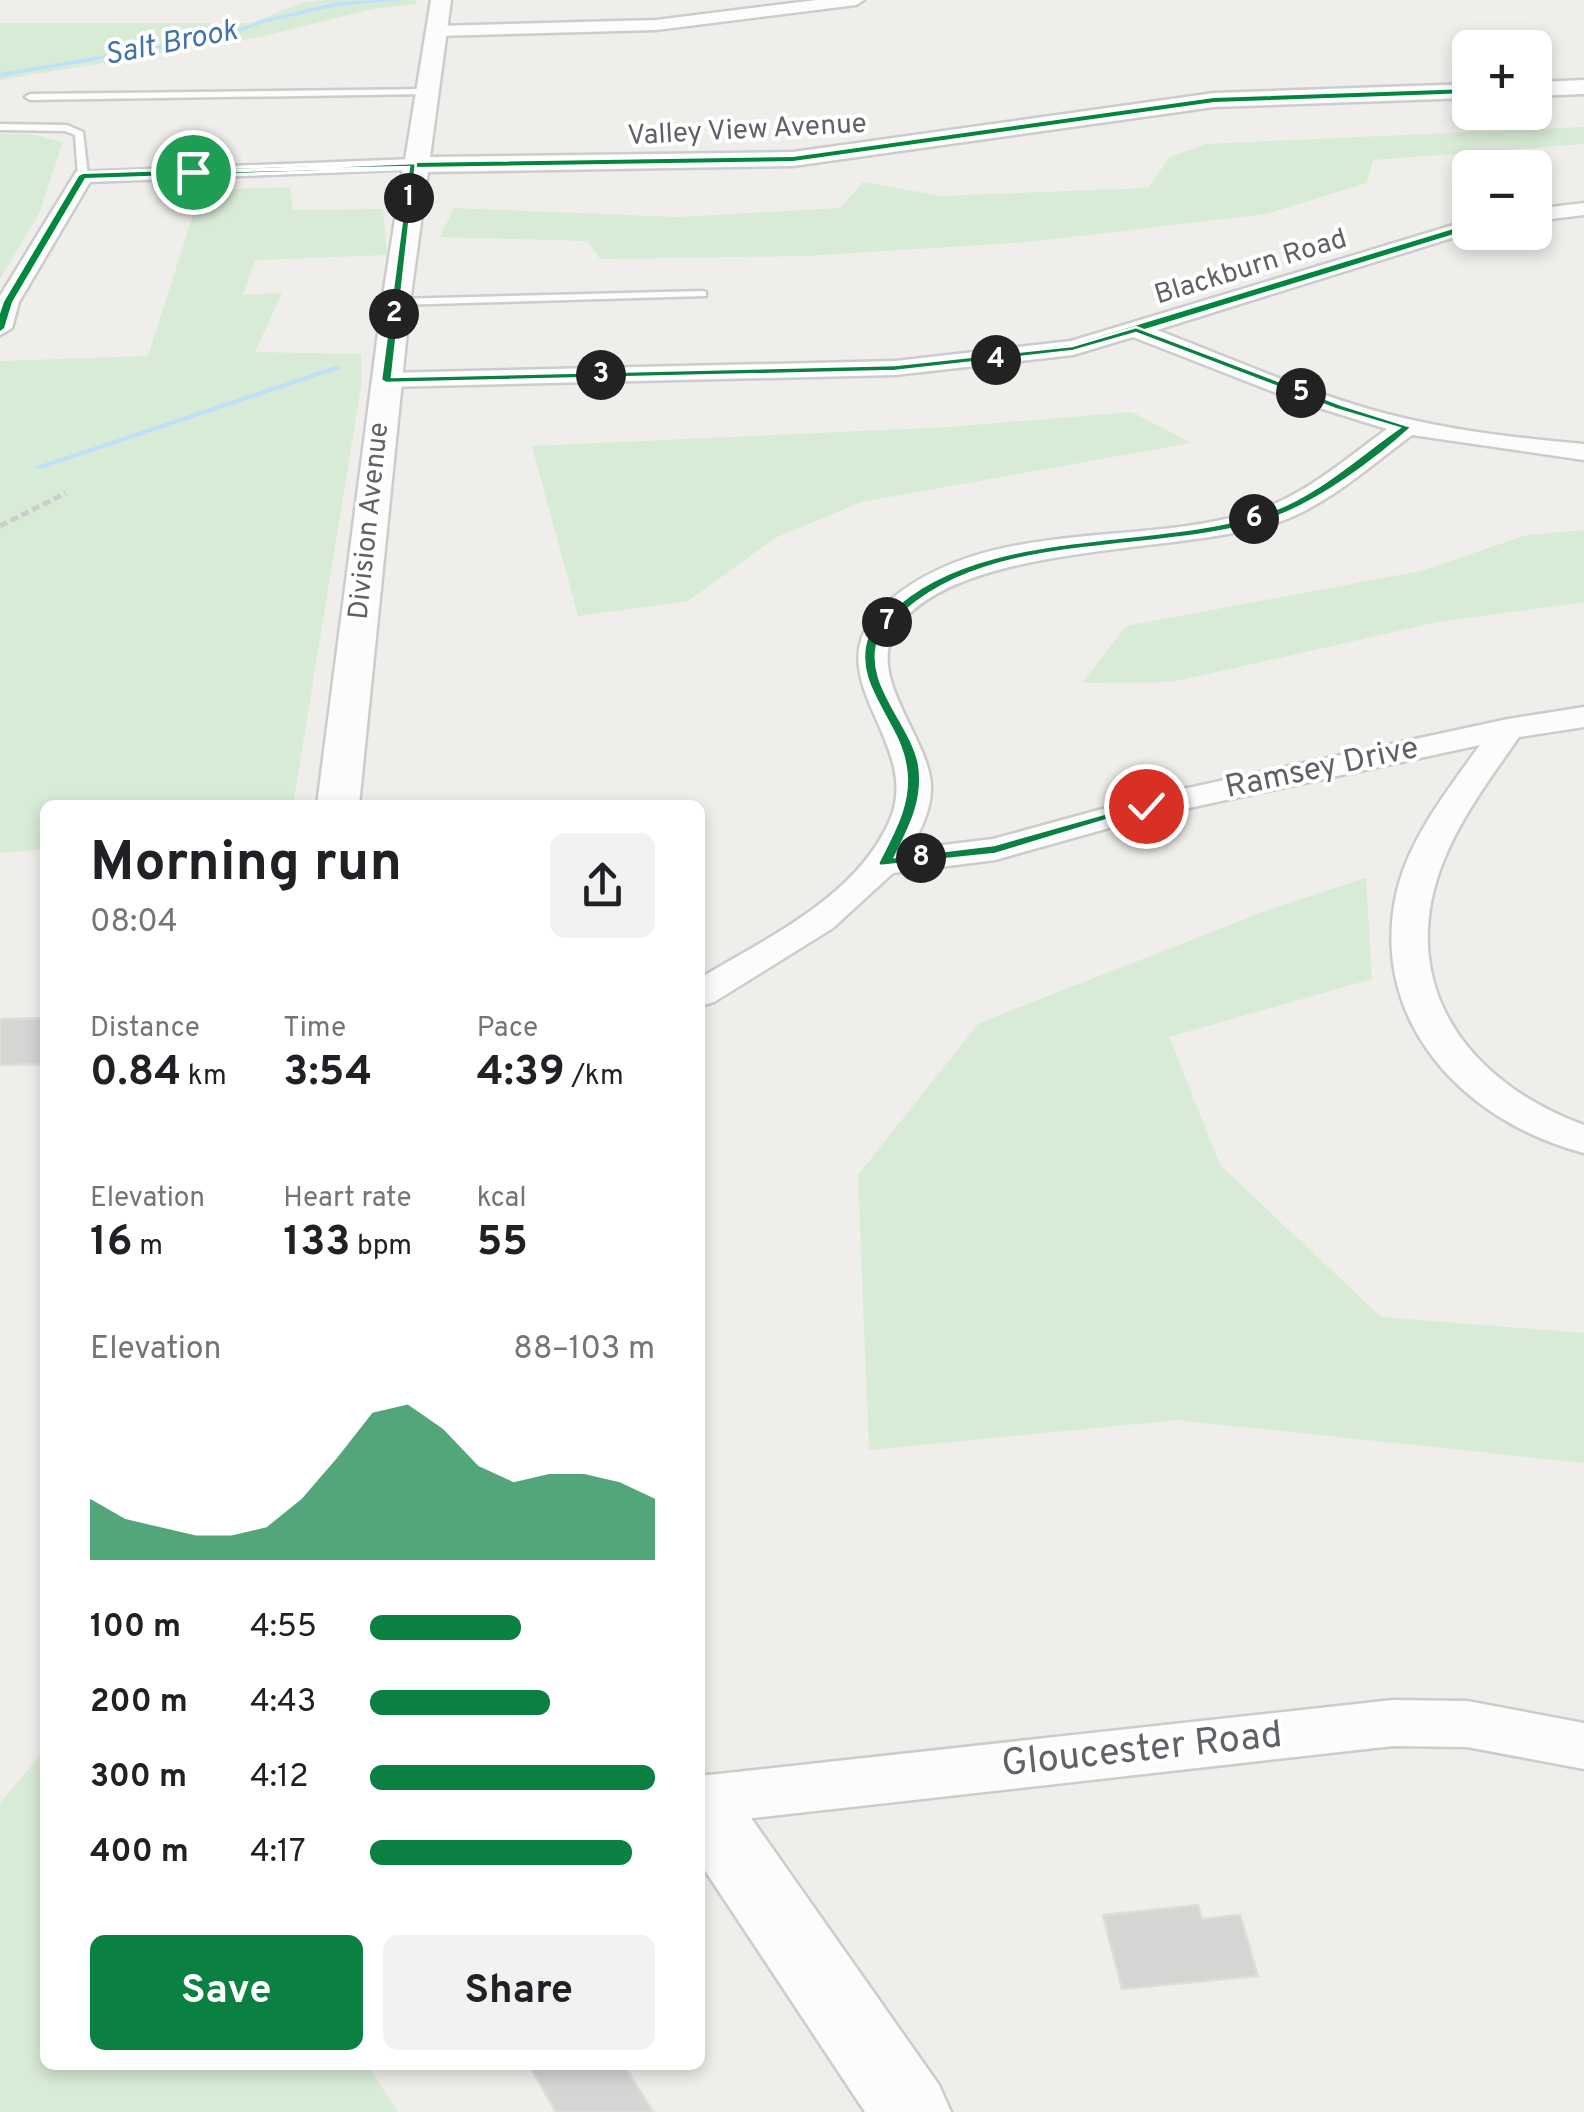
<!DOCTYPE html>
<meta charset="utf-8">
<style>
:root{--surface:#fff;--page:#f2f2f2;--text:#202124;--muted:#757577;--accent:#0b8043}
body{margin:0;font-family:Overpass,sans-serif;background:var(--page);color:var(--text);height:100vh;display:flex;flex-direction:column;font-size:38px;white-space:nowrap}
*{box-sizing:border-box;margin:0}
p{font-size:32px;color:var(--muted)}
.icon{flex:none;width:55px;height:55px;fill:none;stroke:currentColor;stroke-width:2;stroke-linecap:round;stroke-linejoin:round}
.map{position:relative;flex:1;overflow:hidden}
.panel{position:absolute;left:40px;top:800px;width:665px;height:1270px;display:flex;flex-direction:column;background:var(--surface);border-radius:15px;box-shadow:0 5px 15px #0003}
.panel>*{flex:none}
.fabs{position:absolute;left:1452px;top:30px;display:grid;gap:20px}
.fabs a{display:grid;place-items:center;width:100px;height:100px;border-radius:15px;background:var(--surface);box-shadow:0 5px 15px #0003;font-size:50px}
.pin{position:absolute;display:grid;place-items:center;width:85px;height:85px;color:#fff;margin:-42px;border:5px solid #fff;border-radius:50%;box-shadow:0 2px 10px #0007}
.km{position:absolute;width:50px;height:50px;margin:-25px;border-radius:50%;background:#222;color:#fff;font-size:28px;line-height:50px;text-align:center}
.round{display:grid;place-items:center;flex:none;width:105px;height:105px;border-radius:15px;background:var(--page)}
.headline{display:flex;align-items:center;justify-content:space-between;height:170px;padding:0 50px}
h1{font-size:55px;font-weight:700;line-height:75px}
.figures{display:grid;grid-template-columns:repeat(3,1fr);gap:15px;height:170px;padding:10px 50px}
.figures div{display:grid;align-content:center}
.figures b{font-size:42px;font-weight:700}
.figures small{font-size:28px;font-weight:400}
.figures p{font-size:28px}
.chart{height:280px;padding:20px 50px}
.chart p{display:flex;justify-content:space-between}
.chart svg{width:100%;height:180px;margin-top:10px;fill:var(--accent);opacity:.7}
.action{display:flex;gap:20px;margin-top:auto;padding:20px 50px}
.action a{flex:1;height:115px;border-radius:15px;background:var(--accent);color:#fff;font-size:40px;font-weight:700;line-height:115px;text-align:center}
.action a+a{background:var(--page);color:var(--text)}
ul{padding:0 50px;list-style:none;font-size:32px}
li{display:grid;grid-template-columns:160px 120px 1fr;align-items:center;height:75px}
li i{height:25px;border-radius:12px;background:var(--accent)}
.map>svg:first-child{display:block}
</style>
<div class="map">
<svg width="1584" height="2112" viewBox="0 0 1584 2112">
<rect width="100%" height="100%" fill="#efeeea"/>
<g fill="#d8ebd6">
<polygon points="330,0 416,0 417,4 373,9 260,37 0,80 0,23 251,23 304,2"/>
<polygon points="1584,127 1584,144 1373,160 1367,183 1266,214 1029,242 806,256 600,259 587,241 440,237 454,208 677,217 840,208 863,182 941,196 1148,188 1170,157 1206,144"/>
<polygon points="0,134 30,134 63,142 39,214 0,279"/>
<polygon points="290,187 293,210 383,209 387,255 255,260 243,295 282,293 255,352 361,354 362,380 293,805 45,805 45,849 0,853 0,361 148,356 201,190"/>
<polygon points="1132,412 1191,443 861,502 775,538 688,601 578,616 532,446 949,427"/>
<polygon points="1584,530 1584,602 1438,622 1172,682 1082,683 1126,626 1421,571 1527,535"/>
<polygon points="1366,878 1372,979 1169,1037 1220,1165 1381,1317 1584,1333 1584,1463 1177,1420 869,1450 858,1175 979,1023 1273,908"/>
<polygon points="45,1749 45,2065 367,2065 398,2112 0,2112 0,1803"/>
</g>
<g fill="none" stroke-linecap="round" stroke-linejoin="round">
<g fill="#bfe0f9" fill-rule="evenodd">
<polygon points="376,0 402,0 338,6 266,22 223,38 0,77 0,73 222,35 262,20 338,2"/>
<polygon points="335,366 342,368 41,469 34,467"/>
</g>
</g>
<g fill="#d6d5d3" stroke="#deddd9" stroke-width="2.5">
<polygon points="45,1018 45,1064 0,1065 0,1019"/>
<polygon points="1198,1905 1202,1919 1240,1915 1258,1976 1122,1989 1103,1915"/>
<polygon points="529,2065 624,2065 653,2112 556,2112"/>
</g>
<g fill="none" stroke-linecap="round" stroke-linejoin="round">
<defs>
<g id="service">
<polygon points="426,89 429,94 30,100 25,97 30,94"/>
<polygon points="0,124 67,125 83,132 88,176 83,179 78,176 75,135 65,131 0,130"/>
<polygon points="702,291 706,292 706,296 396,305 390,302 396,299"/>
</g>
<g id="minor">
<polygon points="817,0 864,0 856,5 656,30 437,36 429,31 437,26 656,20"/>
<polygon points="413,159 423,165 420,169 90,182 19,302 12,328 0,335 0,296 76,172"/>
<polygon points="1584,203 1584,215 1535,221 1535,209"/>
<path d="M1470,220L1471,232L1157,330C1233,359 1308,393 1387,414C1452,431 1518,438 1584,444V460L1412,435C1370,466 1329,504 1279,522C1180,555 958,541 897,628C864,675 928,736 931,785C932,808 921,830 910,849L993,839L1146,797L1508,719L1584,707V727L1519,737C1491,777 1461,817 1443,862C1394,986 1469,1083 1584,1125V1153C1461,1121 1363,1016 1399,883C1414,832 1450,787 1480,745L1152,816L995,860L893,873L833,928L714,1002L700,1006V978C768,937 856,898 890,820C926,736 796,668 899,593C1002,517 1144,548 1259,510C1308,493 1347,458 1387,429L1297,401L1133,337L1073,355L895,375L386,387L374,380L386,373L895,361L1071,341Z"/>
<polygon points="1393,1700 1467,1701 1584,1723 1584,1769 1467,1747 1393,1746 700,1824 700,1776"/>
</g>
<g id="tertiary">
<polygon points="431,0 451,0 430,157 793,152 1214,93 1470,84 1470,98 1214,107 793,166 428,172 410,302 359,805 317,805 382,302 403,169 401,165 405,160"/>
<polygon points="1584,80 1584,94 1535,96 1535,82"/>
<polygon points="700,1773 725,1781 939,2085 951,2112 865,2112 700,1863"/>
</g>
</defs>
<use href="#service" stroke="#cbcccc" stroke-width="5"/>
<use href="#minor" stroke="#cbcccc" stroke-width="5"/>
<use href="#tertiary" stroke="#cbcccc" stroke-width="5"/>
<polyline stroke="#cacfcc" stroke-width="5" stroke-dasharray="8 4" stroke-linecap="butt" points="0,526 66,493"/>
<use href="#service" fill="#fdfcfc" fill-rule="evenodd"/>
<use href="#minor" fill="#fdfcfc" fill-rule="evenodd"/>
<use href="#tertiary" fill="#fdfcfc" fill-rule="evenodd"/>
<defs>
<g id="cycleway">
<polygon points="1470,89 1470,93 1214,102 793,161 413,167 85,178 12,302 4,328 0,331 0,314 4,302 79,176 83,174 413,163 793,157 1214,98"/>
<polygon points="1470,224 1470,229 1073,351 895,371 386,383 381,380 386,377 895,365 1072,345"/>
</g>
</defs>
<use href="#cycleway" stroke="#fff" stroke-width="6"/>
<use href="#cycleway" fill="#00873e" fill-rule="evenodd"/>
</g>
<path fill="#0b8043" stroke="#fff" stroke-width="2.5" d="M416,163L392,377L895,365L1072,346L1136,327L1342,405L1412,427C1376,460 1319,502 1273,518C1157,558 987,527 896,620C892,624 883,630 880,636C861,682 911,722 919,764C925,799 910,827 895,857L994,845L1146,802L1153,806L995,854L880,866L878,863C894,832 913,800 905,763C897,719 850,683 868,635C871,627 882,619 889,613C977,525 1152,550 1265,513C1315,497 1356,458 1399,428L1335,409L1136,333L1073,351L895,371L386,383L381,380L409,167L189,172Z"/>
<g text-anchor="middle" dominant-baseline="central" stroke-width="8" stroke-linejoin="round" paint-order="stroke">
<g font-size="28" fill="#5f6368" stroke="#fff">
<text transform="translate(747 131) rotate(-3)">Valley View Avenue</text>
<text transform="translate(1251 268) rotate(-17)">Blackburn Road</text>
<text transform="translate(370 521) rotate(-84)">Division Avenue</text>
</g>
<g font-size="30" font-style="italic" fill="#4174aa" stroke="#fff">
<text transform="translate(171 44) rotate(-11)">Salt Brook</text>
</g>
<g font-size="32" fill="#5f6368" stroke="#fff">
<text transform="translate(1322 769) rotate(-12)">Ramsey Drive</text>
</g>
<g font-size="38" fill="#5f6368" stroke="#fff">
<text transform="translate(1142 1751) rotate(-6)">Gloucester Road</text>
</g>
</g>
</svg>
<div class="fabs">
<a>+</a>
<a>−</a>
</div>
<div class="pin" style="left:193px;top:172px;background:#1e9e55"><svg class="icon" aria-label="arrive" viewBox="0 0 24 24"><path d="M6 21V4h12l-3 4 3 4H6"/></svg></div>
<div class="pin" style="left:1146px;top:806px;background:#d93025"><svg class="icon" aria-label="check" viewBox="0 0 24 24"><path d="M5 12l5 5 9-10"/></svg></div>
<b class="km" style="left:409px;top:198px">1</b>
<b class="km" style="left:394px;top:314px">2</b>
<b class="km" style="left:601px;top:375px">3</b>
<b class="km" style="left:996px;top:360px">4</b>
<b class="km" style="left:1301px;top:393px">5</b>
<b class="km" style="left:1254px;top:519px">6</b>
<b class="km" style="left:887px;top:622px">7</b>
<b class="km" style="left:921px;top:858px">8</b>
<section class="panel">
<div class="headline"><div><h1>Morning run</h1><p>08:04</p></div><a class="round"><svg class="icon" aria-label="share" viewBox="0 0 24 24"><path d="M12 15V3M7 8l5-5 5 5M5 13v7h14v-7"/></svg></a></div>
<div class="figures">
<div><p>Distance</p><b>0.84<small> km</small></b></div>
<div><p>Time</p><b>3:54</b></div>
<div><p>Pace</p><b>4:39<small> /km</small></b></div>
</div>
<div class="figures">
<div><p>Elevation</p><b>16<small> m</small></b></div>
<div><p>Heart rate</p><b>133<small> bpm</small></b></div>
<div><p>kcal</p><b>55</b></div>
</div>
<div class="chart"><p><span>Elevation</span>88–103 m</p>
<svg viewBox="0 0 160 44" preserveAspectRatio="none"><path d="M0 44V29L10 34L20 36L30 38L40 38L50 36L60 29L70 19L80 8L90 6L100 12L110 21L120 25L130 23L140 23L150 25L160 29V44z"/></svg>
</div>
<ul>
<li><b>100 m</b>4:55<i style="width:53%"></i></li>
<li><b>200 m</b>4:43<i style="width:63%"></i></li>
<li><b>300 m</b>4:12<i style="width:100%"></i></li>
<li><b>400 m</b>4:17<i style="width:92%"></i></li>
</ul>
<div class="action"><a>Save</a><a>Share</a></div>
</section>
</div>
